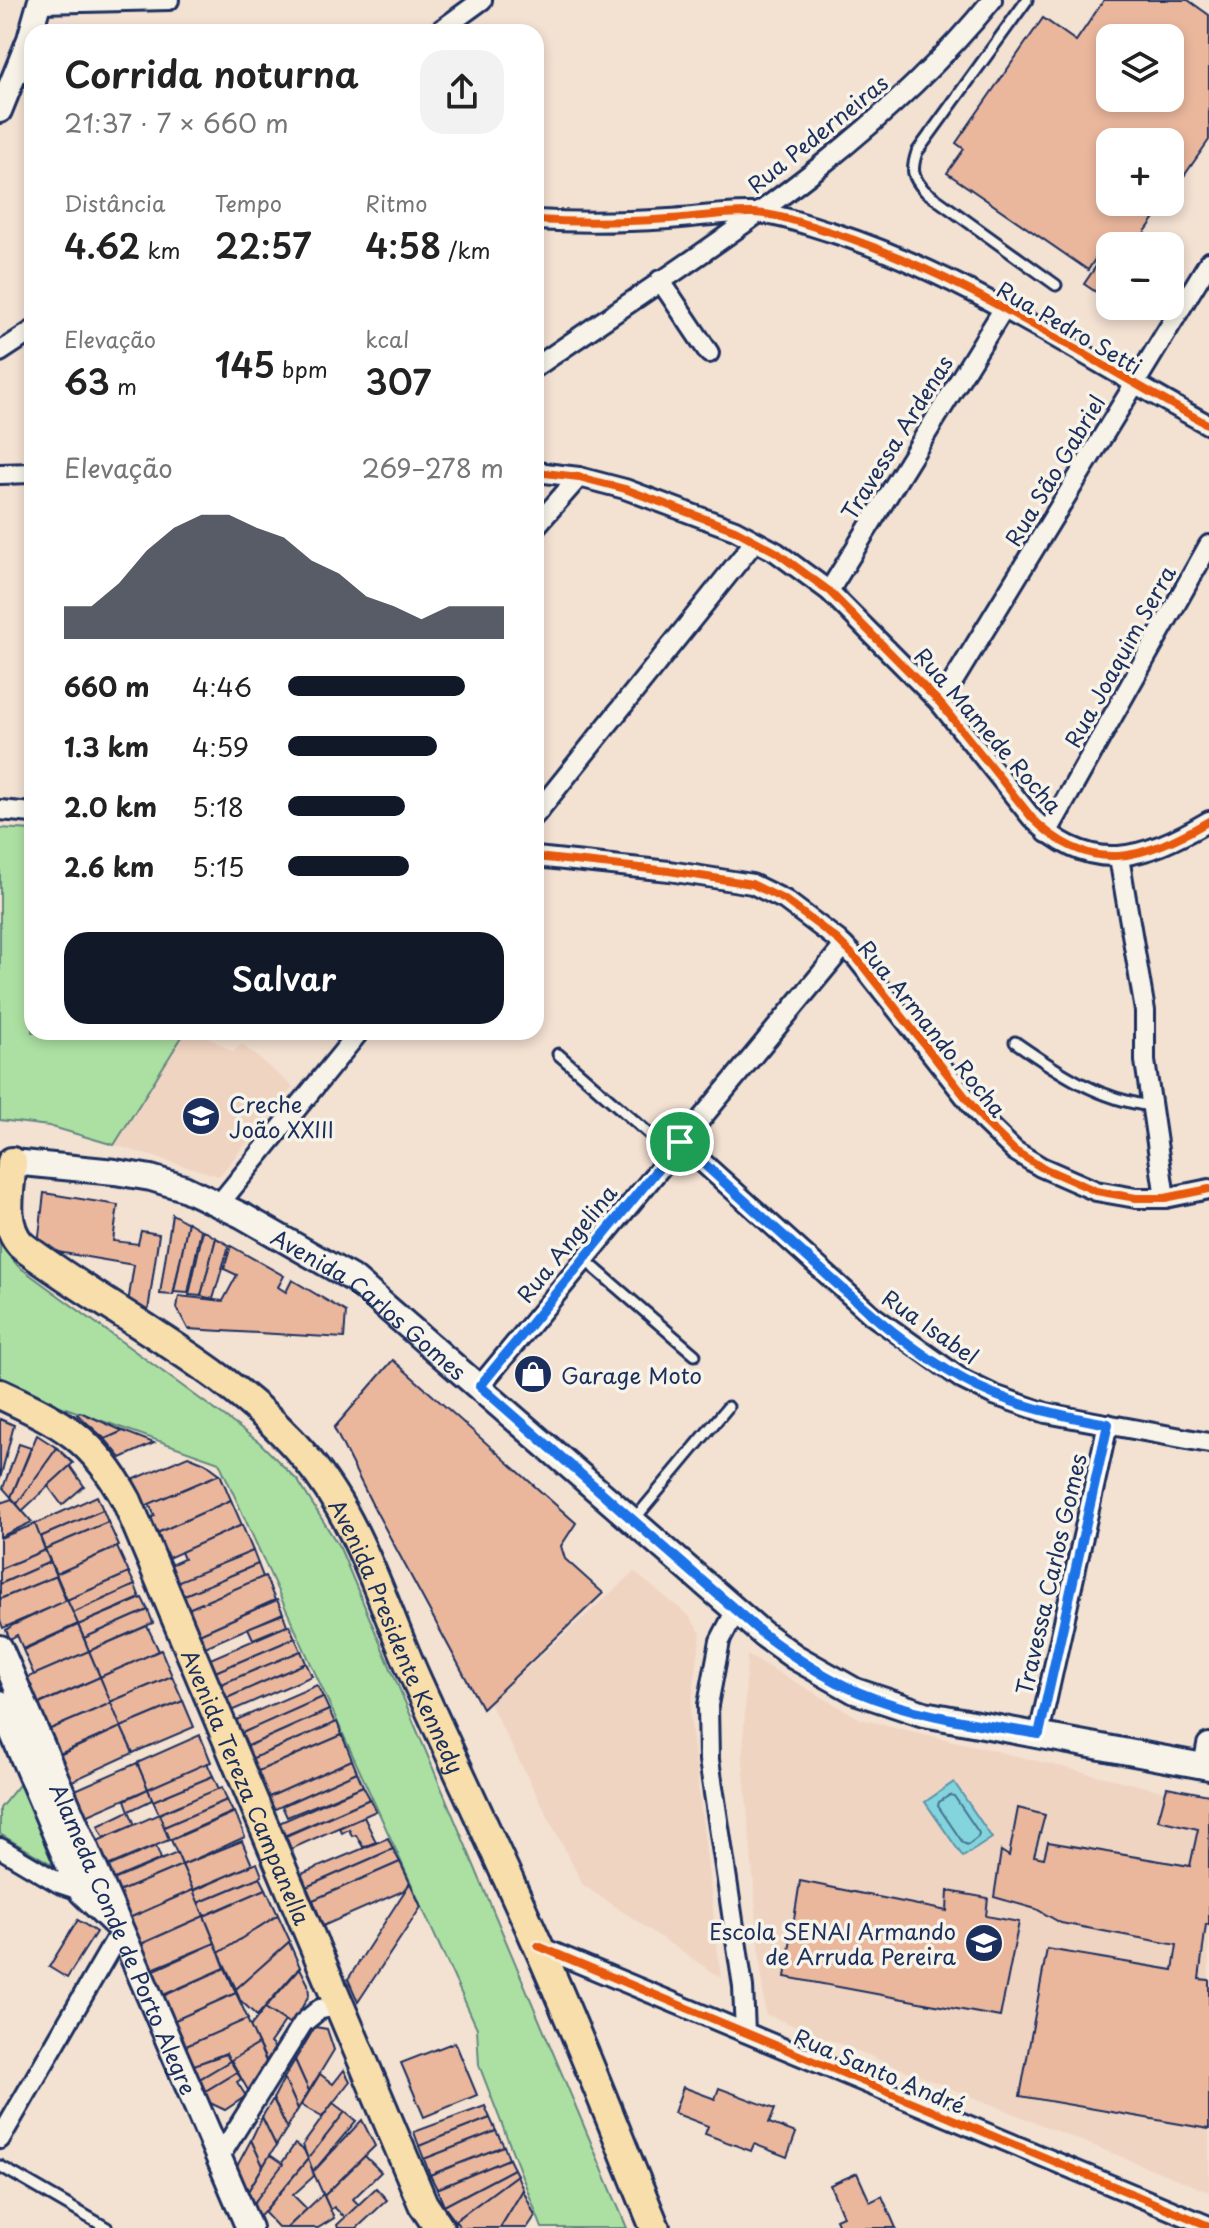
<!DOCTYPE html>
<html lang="pt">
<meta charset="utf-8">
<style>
:root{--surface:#fff;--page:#f2f2f2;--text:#222;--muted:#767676;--accent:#111827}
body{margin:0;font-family:"Playpen Sans",sans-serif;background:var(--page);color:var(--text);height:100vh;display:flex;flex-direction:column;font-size:30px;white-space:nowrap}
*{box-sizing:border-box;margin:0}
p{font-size:26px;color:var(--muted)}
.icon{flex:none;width:44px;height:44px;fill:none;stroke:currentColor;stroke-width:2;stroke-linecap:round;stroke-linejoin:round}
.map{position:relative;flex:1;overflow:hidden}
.sheet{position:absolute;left:24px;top:24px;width:520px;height:1016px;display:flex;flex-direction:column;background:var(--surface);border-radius:24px;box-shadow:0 4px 12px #0003}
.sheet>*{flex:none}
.buttons{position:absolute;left:1096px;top:24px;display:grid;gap:16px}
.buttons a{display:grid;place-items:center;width:88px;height:88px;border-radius:16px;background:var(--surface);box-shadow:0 4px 12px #0003;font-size:40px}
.pin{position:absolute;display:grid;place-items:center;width:68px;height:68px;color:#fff;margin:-34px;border:4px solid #fff;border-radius:50%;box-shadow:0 2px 8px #0007}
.round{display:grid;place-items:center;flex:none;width:84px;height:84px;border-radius:24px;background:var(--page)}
.headline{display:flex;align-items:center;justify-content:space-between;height:136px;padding:0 40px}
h1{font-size:36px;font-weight:600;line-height:60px}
.figures{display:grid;grid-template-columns:repeat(3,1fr);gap:12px;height:136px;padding:8px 40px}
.figures div{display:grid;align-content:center}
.figures b{font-size:34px;font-weight:600}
.figures small{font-size:22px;font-weight:400}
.figures p{font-size:22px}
.chart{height:224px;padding:16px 40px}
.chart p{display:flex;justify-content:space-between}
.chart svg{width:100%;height:144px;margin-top:8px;fill:var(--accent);opacity:.7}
.action{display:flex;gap:16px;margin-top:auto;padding:16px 40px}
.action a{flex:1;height:92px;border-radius:24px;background:var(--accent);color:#fff;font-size:32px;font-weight:600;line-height:92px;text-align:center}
ul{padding:0 40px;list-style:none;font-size:26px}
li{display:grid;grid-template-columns:128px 96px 1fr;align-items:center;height:60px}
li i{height:20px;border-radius:10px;background:var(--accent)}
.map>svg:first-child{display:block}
</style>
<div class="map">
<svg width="1209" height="2228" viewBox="0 0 1209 2228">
<rect width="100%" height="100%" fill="#f3e1d2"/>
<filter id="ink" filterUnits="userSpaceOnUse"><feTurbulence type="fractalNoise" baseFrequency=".0125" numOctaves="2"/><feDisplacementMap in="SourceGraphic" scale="16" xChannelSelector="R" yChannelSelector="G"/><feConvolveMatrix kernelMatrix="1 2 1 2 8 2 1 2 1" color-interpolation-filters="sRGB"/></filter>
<g filter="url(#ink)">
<g fill="#f0d4c2">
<polygon points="185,1032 200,1032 233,1052 242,1044 293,1087 219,1176 114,1145"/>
<polygon points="634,1572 688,1615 701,1633 690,1716 721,1978 583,1885 489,1702"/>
<polygon points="747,1655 861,1719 1209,1802 1209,2192 765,2014 743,1761"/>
</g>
<g fill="#ace0a2" stroke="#648880" stroke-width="2">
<polygon points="0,828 32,830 32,1032 185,1032 114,1145 49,1126 0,1120"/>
<polygon points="0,1244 18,1266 259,1442 298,1481 340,1548 627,2228 542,2228 479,2065 477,2028 219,1462 60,1406 0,1377"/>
<polygon points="23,1780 58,1864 55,1866 0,1834 0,1808"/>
</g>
<polygon fill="#83d4dc" stroke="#5992aa" stroke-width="2" points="954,1782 992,1838 963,1857 925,1802"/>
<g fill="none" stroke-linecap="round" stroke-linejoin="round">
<polygon stroke="#457190" stroke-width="2" points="950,1795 954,1796 979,1833 978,1837 968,1845 963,1843 938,1806 939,1802"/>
</g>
<g fill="#eab79d" stroke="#1b2f5e" stroke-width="2" fill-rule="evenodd">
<path d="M1104,0H1188L1209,15V140L1170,196V142H1110V202H1166L1135,246H1110V278L1099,294L1084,284L1107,250L1103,247L1088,270L947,173L964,149L956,143L1043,18L1076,41ZM1110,38H1170V98H1110Z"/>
<polygon points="44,1193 118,1205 113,1241 138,1244 141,1231 159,1234 148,1311 128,1303 134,1265 46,1250 38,1245"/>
<polygon points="172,1214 188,1223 173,1295 160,1294"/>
<polygon points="188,1222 201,1230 188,1293 174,1292"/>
<polygon points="203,1230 216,1238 201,1296 189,1295"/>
<polygon points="216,1238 229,1245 213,1299 201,1296"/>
<polygon points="231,1246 284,1276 278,1287 286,1292 292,1280 346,1312 344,1338 188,1329 177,1308 179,1296 223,1301 237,1275 224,1269"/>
<polygon points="393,1360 576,1523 561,1546 565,1559 603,1593 482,1708 371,1502 334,1428"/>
<polygon points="80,1412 123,1431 105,1439 77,1414"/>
<polygon points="0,1419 14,1425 0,1479"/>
<polygon points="123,1431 154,1443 121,1458 105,1439"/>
<polygon points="37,1435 57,1448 17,1504 11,1497"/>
<polygon points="19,1444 31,1448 11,1497 3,1488"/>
<polygon points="57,1448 73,1463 22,1511 17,1504"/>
<polygon points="188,1456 205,1463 220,1474 141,1508 130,1481"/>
<polygon points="70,1466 84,1486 62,1505 48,1486"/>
<polygon points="220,1474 231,1500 155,1534 147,1519 155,1516 149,1504"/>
<polygon points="97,1496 103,1510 40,1537 35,1524"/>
<polygon points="12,1499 32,1522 0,1537 0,1503"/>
<polygon points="231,1500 242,1525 166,1559 155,1534"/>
<polygon points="103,1510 108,1522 45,1549 40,1537"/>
<polygon points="108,1522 119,1546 56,1574 45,1549"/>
<polygon points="35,1524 45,1550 0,1569 0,1538"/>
<polygon points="242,1525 253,1551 176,1583 168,1566 184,1559 181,1552"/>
<polygon points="117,1547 129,1573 67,1600 56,1574"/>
<polygon points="45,1550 50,1562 0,1584 0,1569"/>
<polygon points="253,1551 258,1564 180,1597 174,1583"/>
<polygon points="50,1562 56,1576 0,1599 0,1584"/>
<polygon points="258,1564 263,1577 186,1610 180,1597"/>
<polygon points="129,1573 135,1585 73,1613 67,1600"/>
<polygon points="56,1576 66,1601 3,1628 0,1620 0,1599"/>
<polygon points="265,1576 275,1600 197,1635 186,1610"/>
<polygon points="135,1585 140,1598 78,1625 73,1613"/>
<polygon points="142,1598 148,1610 84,1638 78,1625"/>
<polygon points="67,1600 78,1624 23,1649 17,1635 10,1639 6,1630 13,1625"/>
<polygon points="277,1600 283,1613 203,1648 197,1635"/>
<polygon points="148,1610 153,1623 89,1651 84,1638"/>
<polygon points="283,1614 287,1625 253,1639 248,1628"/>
<polygon points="78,1625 89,1651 34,1675 23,1650"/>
<polygon points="289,1625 295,1638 213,1673 208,1660"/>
<polygon points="147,1626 159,1651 100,1677 89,1651"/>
<polygon points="295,1638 301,1651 219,1685 213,1673"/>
<polygon points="161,1650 172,1676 110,1702 100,1677"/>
<polygon points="89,1651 100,1677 36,1705 24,1679"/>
<polygon points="301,1651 306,1663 225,1699 219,1685"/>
<polygon points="306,1663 312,1676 231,1711 225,1699"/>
<polygon points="172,1676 183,1701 121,1727 110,1702"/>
<polygon points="100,1677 111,1703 46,1731 35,1706"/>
<polygon points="317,1685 323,1697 240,1734 234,1721"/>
<polygon points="323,1697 329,1710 246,1747 240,1734"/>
<polygon points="183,1701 194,1727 133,1753 121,1727"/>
<polygon points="111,1703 121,1727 57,1755 46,1731"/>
<polygon points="329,1710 335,1723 251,1759 246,1747"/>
<polygon points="337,1722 342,1735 256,1772 251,1759"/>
<polygon points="121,1727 133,1753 68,1783 57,1756"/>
<polygon points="200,1735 211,1762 148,1789 137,1763"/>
<polygon points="342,1735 352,1760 267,1798 256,1772"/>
<polygon points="352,1760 357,1772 273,1810 267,1798"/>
<polygon points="137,1763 148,1789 84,1817 73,1791"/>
<polygon points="207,1763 213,1776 153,1801 148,1789"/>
<polygon points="357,1772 363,1786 287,1817 282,1806"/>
<polygon points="213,1776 219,1789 159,1814 153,1801"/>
<polygon points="363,1786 370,1799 284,1836 279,1823"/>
<polygon points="222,1787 227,1800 164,1827 159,1814"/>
<polygon points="1167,1787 1209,1795 1209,1925 1206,1924 1199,1979 1209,1980 1209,2129 1020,2096 1047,1949 1173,1970 1177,1945 1061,1923 1036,1909 994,1897 1001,1851 1009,1856 1018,1808 1045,1815 1034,1856 1044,1858 1048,1842 1190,1866 1198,1829 1158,1820"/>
<polygon points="148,1789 152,1800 129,1811 135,1825 104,1838 98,1826 129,1811 125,1800"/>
<polygon points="370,1799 376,1811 291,1849 286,1836"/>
<polygon points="227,1800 233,1812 169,1840 164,1827"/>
<polygon points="235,1812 245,1837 182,1865 171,1840"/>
<polygon points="159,1814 169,1840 105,1867 95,1842"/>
<polygon points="364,1817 376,1842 363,1847 356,1835 352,1836 349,1829 342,1833 339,1828"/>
<polygon points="388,1838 393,1849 304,1888 299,1875"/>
<polygon points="242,1841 252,1865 193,1890 182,1865"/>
<polygon points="156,1846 161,1859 112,1880 107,1867"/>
<polygon points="393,1849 400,1862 311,1901 304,1888"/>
<polygon points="177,1853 182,1865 116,1893 111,1881"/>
<polygon points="400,1862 410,1883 403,1891 323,1926 313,1900"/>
<polygon points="257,1863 262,1876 198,1903 193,1891"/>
<polygon points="182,1865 193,1890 127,1919 116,1893"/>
<polygon points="260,1877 266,1889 204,1916 198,1903"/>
<polygon points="800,1881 947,1911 948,1891 988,1898 986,1916 1019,1922 1000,2017 785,1977"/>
<polygon points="410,1883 421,1907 358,2002 348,1979"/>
<polygon points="266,1889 278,1915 219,1953 204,1916"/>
<polygon points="193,1890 204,1916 139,1945 127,1919"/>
<polygon points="278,1915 290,1941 236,1989 219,1953"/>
<polygon points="204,1916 215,1943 150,1970 139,1945"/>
<polygon points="78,1920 96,1932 67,1978 49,1967"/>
<polygon points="289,1942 300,1967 257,2016 240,2000 236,1989"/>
<polygon points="215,1943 225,1968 161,1996 150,1972"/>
<polygon points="225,1968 236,1993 171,2022 161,1997"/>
<polygon points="300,1968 308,1984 309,1995 292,2025 265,2008"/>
<polygon points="236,1993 248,2019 184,2047 173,2021"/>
<polygon points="265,2008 285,2021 270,2043 278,2051 268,2064 250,2027"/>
<polygon points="247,2019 258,2044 230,2061 226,2053 192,2066 184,2047"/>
<polygon points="315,2027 327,2029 334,2050 309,2091 295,2060"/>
<polygon points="455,2042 477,2095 424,2117 401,2063"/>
<polygon points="258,2044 268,2066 249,2092 231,2060"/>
<polygon points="226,2054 230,2061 198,2080 191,2066"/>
<polygon points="295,2060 309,2091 298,2109 284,2078"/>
<polygon points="230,2061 237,2072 204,2092 198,2080"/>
<polygon points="344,2070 350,2081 322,2117 301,2105 320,2074 333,2084"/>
<polygon points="237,2072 241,2079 237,2082 246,2096 225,2110 208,2102 204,2092"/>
<polygon points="284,2078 298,2109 287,2128 273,2099"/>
<polygon points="683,2087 715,2099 719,2088 775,2109 769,2123 796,2133 787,2157 754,2144 751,2151 705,2134 708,2126 674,2113"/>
<polygon points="273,2099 287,2128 276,2146 262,2117"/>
<polygon points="333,2103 345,2112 308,2159 303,2145"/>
<polygon points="485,2106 490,2118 419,2146 414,2132"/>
<polygon points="345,2112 356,2121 313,2172 308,2159"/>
<polygon points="262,2117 276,2146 263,2166 251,2140"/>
<polygon points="490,2118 496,2131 424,2159 419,2146"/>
<polygon points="362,2120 375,2146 324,2196 313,2172"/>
<polygon points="496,2131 504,2146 430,2175 424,2159"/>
<polygon points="251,2140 263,2166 247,2193 236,2168"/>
<polygon points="295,2144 304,2150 308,2159 258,2219 252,2206"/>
<polygon points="504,2146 509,2159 437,2189 430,2175"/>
<polygon points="270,2155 283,2164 253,2204 247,2193"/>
<polygon points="365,2156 381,2172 353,2199 359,2205 345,2218 334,2207 330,2210 324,2196"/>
<polygon points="308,2159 314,2176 293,2195 307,2209 287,2228 279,2228 264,2212"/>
<polygon points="509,2159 514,2169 444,2206 437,2189"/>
<polygon points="514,2169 517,2175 455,2221 444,2206"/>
<polygon points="857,2173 870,2202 882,2196 896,2228 840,2228 836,2219 843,2216 830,2185"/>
<polygon points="517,2175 523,2190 500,2228 461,2228 455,2221"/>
<polygon points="376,2188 387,2200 357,2228 338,2228 337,2225"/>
<polygon points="523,2190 535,2216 527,2228 500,2228"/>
<polygon points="323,2194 334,2218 318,2228 287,2228"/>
</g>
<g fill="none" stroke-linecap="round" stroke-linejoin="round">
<defs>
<g id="service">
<path d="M1027,0L917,152C911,170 912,177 925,191L1056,285"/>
<path d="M1015,1042C1058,1072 1099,1100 1152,1106"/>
<polyline points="558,1054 671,1153"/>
<polyline points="584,1259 695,1355"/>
<polyline points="633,1521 728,1407"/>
<polyline points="0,2166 107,2228"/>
</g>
<g id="minor">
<polyline points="39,3 169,0"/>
<polyline points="438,32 482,0"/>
<path d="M536,220C581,223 625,222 669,219C697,217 727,212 754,213C779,214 807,225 831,232C966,275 1084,358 1209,425"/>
<polyline points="660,280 709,353"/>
<polyline points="0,352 32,331"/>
<path d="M536,367C696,255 868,153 992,0"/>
<path d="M536,472L579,477L625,489L735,530L776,552L829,591L940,703L1032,818C1091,877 1144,859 1209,821"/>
<polyline points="0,474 32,473"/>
<polyline points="536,526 579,477"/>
<polyline points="829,591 1004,308"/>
<polyline points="940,703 1209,262"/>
<polyline points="0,810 32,813"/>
<polyline points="536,814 755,541"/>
<polyline points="1047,833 1209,545"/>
<polyline points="536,857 669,871 752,884 785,900 838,940 858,960 985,1122 1015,1151 1041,1167 1096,1191 1136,1198 1165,1198 1209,1189"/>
<polyline points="1119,857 1145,1011 1145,1061 1165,1198"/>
<polyline points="680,1142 873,1316 963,1380 994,1395 1046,1413 1209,1443"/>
<polyline points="220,1203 359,1032"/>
<polyline points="480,1386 844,946"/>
<polyline points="736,1610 720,1641 708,1705 709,1760 743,1987 745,2032"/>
<polyline points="1039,1734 1108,1424"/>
<polyline points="0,1848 59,1883 86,1892"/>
<polyline points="538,1946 1209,2226"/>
<polyline points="0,2139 121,1930"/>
<polyline points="220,2156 303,2023 320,2009 340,2006"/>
</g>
<g id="tertiary">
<polyline points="0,111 29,39 40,0"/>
<polyline points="1205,1767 1209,1745"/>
</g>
<g id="secondary">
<path id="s1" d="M12,1162L115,1172L151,1178L184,1188L243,1216L355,1280L763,1634L795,1657L855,1691L924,1714L1209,1767"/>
<path id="s2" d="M0,1648L249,2228"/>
<polyline points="0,1703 75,1880 82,1892 114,1923"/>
</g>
<g id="primary">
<path id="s3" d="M12,1162C10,1189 1,1223 21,1245C115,1316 229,1366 306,1458C360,1522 382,1604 416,1679C456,1767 498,1855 537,1943C579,2037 616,2133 655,2228"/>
<path id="s4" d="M0,1394C62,1423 93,1438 127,1501L423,2204L439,2228"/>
</g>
</defs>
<use href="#service" stroke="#1b2f5e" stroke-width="15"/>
<use href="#minor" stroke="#1b2f5e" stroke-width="24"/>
<use href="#tertiary" stroke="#1b2f5e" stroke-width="28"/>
<use href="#secondary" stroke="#1b2f5e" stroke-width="30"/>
<use href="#primary" stroke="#1b2f5e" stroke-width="34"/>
<use href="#service" stroke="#f7f3e8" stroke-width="9"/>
<use href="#minor" stroke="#f7f3e8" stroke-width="18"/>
<use href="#tertiary" stroke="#f7f3e8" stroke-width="22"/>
<use href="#secondary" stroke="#f7f3e8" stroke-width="24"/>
<use href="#primary" stroke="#f8deab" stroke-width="28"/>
<defs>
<g id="cycleway">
<path d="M536,220C581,223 625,222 669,219C697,217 727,212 754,213C779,214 807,225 831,232C966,275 1084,358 1209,425"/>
<path d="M536,472L579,477L625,489L735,530L776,552L829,591L940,703L1032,818C1091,877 1144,859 1209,821"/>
<polyline points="536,857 669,871 752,884 785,900 838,940 858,960 985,1122 1015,1151 1041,1167 1096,1191 1136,1198 1165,1198 1209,1189"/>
<polyline points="538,1946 1209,2226"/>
</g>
</defs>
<use href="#cycleway" stroke="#f7f3e8" stroke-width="13"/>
<use href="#cycleway" stroke="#e8590c" stroke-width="8"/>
</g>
</g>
<g fill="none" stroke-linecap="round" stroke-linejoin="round" filter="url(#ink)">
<defs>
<path id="route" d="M680,1142C725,1183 770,1224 815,1264C862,1306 909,1350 964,1380C1009,1405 1058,1415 1108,1424L1039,1734C978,1724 915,1716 858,1692C824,1677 792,1656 763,1634L480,1386Z"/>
</defs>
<use href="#route" stroke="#fff" stroke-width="16"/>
<use href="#route" stroke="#1a73e8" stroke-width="10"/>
</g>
<defs>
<symbol id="school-disc" viewBox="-11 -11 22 22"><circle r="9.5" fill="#1b2f5e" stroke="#f7f3e8"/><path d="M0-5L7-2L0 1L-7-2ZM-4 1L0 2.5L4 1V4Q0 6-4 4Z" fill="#fff"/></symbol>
<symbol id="shop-disc" viewBox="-11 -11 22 22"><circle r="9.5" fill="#1b2f5e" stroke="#f7f3e8"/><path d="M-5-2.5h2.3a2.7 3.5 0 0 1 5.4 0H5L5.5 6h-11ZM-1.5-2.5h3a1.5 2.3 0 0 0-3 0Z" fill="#fff"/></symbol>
<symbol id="university-disc" viewBox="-11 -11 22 22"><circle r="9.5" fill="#1b2f5e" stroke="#f7f3e8"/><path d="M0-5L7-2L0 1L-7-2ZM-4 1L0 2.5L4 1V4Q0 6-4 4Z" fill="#fff"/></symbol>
</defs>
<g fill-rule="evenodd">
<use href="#school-disc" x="179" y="1094" width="44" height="44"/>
<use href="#shop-disc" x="511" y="1352" width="44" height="44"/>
<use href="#university-disc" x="962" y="1921" width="44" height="44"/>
</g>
<g text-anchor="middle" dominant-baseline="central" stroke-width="7" stroke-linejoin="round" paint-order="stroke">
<g font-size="22" fill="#1b2f5e" stroke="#f7f3e8">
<text transform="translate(817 133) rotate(-39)">Rua Pederneiras</text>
<text transform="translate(1070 327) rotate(30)">Rua Pedro Setti</text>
<text transform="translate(896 437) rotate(-58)">Travessa Ardenas</text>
<text transform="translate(1054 470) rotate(-59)">Rua São Gabriel</text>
<text transform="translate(1119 656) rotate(-61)">Rua Joaquim Serra</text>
<text transform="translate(989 730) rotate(49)">Rua Mamede Rocha</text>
<text transform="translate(933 1028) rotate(51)">Rua Armando Rocha</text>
<text transform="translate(566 1243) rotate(-51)">Rua Angelina</text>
<text stroke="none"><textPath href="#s1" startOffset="394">Avenida Carlos Gomes</textPath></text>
<text transform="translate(931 1326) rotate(35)">Rua Isabel</text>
<text transform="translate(1050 1574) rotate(-77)">Travessa Carlos Gomes</text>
<text stroke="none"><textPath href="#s3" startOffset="644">Avenida Presidente Kennedy</textPath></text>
<text stroke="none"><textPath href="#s4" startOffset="480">Avenida Tereza Campanella</textPath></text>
<text stroke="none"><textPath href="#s2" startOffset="316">Alameda Conde de Porto Alegre</textPath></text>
<text transform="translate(880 2070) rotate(23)">Rua Santo André</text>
</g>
<g font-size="22" fill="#1b2f5e" stroke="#f7f3e8" text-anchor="start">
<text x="229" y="1103">Creche<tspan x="229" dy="25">João XXIII</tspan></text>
<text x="561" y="1374">Garage Moto</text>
<text x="956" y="1930" text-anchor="end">Escola SENAI Armando<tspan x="956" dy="25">de Arruda Pereira</tspan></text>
</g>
</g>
</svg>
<div class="buttons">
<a><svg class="icon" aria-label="layers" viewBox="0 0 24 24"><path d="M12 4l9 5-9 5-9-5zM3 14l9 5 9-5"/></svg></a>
<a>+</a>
<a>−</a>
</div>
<div class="pin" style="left:680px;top:1142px;background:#1e9e55"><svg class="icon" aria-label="arrive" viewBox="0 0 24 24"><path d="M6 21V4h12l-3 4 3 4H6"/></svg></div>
<section class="sheet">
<div class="headline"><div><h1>Corrida noturna</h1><p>21:37 · 7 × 660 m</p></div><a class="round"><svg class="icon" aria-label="share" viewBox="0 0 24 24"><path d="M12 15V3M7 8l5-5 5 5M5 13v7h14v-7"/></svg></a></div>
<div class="figures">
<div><p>Distância</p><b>4.62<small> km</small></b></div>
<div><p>Tempo</p><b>22:57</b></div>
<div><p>Ritmo</p><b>4:58<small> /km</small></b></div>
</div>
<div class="figures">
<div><p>Elevação</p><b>63<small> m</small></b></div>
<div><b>145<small> bpm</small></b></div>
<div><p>kcal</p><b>307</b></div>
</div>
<div class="chart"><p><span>Elevação</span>269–278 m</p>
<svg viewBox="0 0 160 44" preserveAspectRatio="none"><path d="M0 44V34L10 34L20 27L30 17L40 10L50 6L60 6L70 10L80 13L90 20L100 24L110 31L120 34L130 38L140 34L150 34L160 34V44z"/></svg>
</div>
<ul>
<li><b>660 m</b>4:46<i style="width:82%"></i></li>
<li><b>1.3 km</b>4:59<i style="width:69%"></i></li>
<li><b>2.0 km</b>5:18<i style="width:54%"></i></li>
<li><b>2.6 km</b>5:15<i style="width:56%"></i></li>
</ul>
<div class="action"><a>Salvar</a></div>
</section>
</div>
